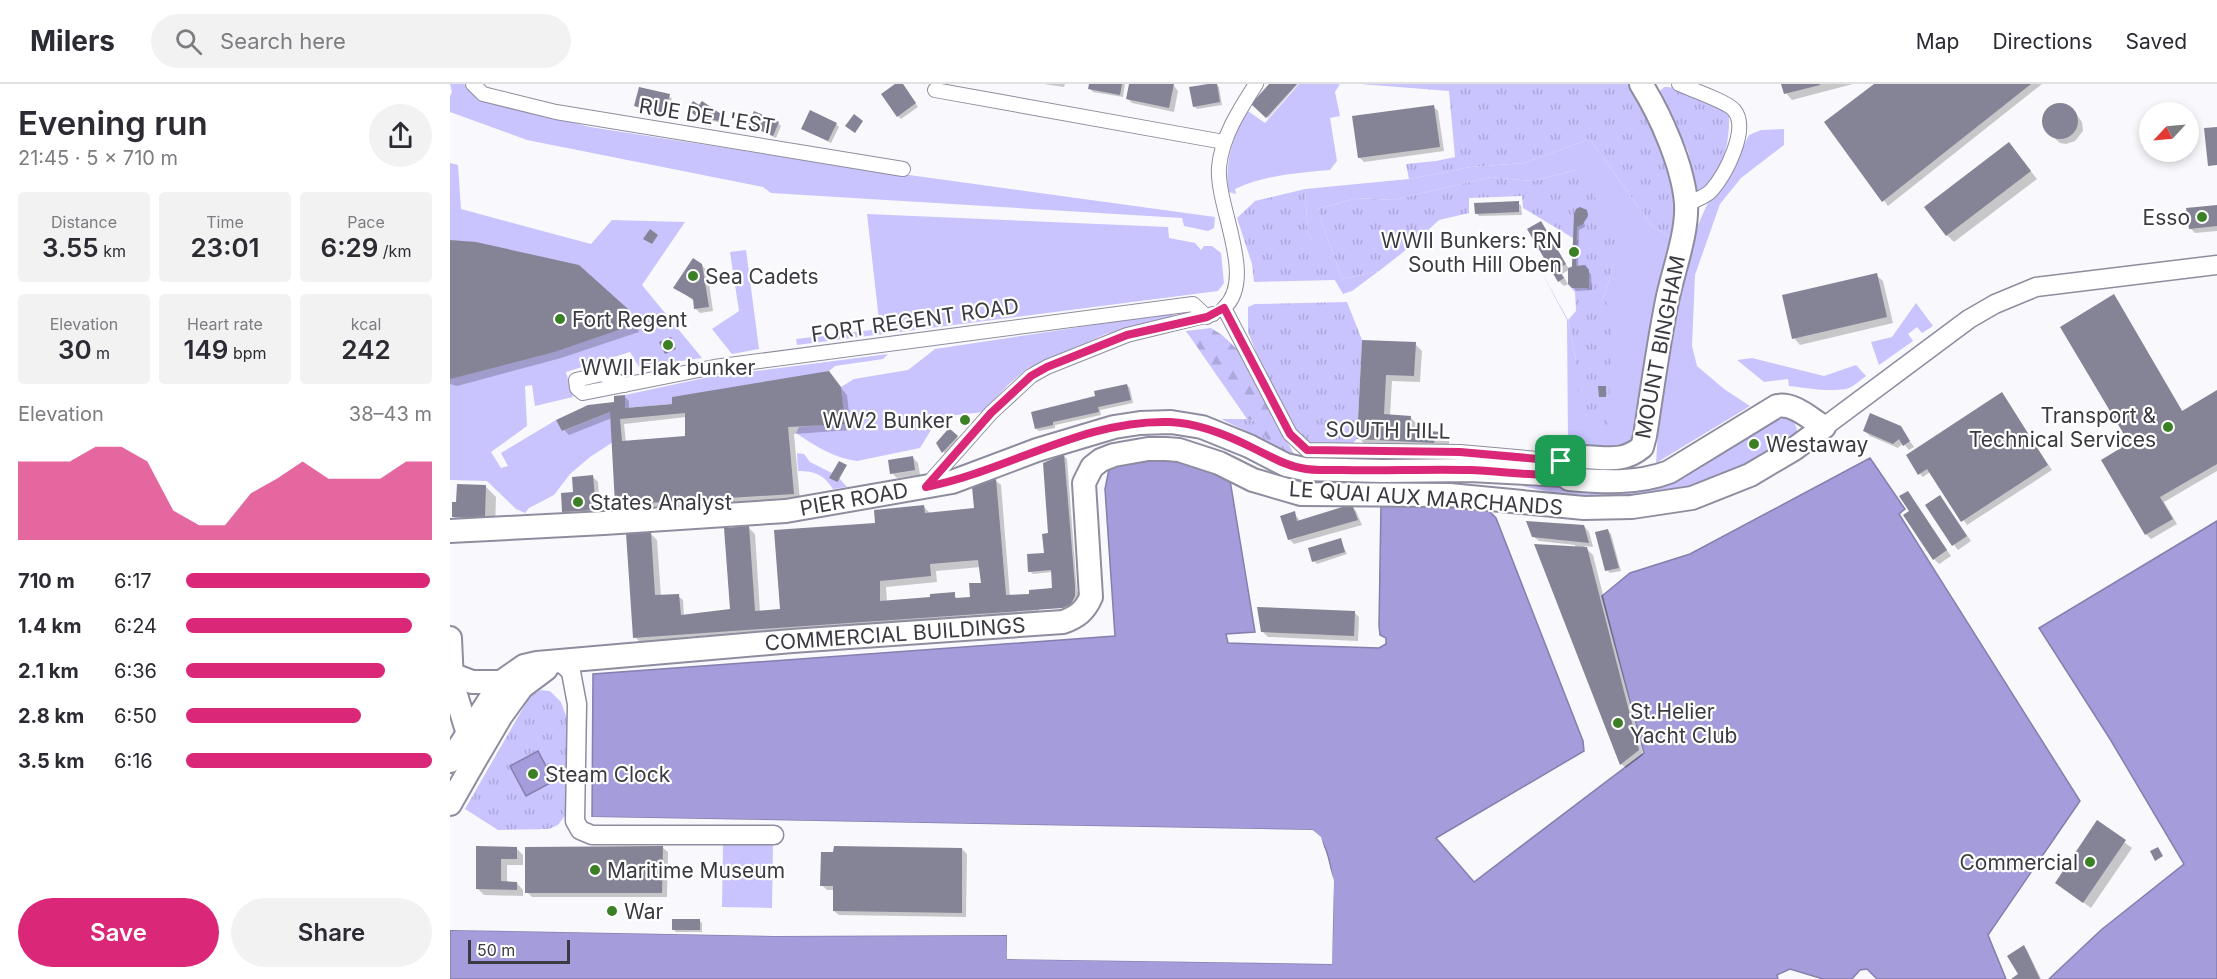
<!DOCTYPE html>
<meta charset="utf-8">
<style>
:root{--surface:#fff;--page:#f2f2f3;--text:#2b2b33;--muted:#7c7c81;--line:#e1e1e2;--accent:#db2777}
body{margin:0;font-family:Inter,sans-serif;background:var(--page);color:var(--text);height:100vh;display:flex;flex-direction:column;font-size:22px;white-space:nowrap}
*{box-sizing:border-box;margin:0}
p{font-size:20px;color:var(--muted)}
.icon{flex:none;width:33px;height:33px;fill:none;stroke:currentColor;stroke-width:2;stroke-linecap:round;stroke-linejoin:round}
.map{position:relative;flex:1;overflow:hidden}
.side{display:flex;flex-direction:column;background:var(--surface);width:450px}
.side>*{flex:none}
.needle{width:39px;rotate:244deg}
.controls{position:absolute;left:1689px;top:18px;display:grid;gap:12px}
.controls a{display:grid;place-items:center;width:60px;height:60px;border-radius:50%;background:var(--surface);box-shadow:0 3px 9px #0003;font-size:30px}
.scale{position:absolute;left:18px;bottom:15px;width:102px;box-sizing:border-box;padding-left:6px;border:3px solid #3a3a42;border-top:0;font-size:16px;line-height:21px;white-space:nowrap;color:#3a3a42;-webkit-text-stroke:4px #fff;paint-order:stroke}
.pin{position:absolute;display:grid;place-items:center;width:51px;height:51px;color:#fff;margin:-26px;border-radius:12px;box-shadow:0 3px 9px #0006}
.round{display:grid;place-items:center;flex:none;width:63px;height:63px;border-radius:32px;background:var(--page)}
.overview{display:flex;align-items:center;justify-content:space-between;height:102px;padding:0 18px}
h1{font-size:33px;font-weight:600;line-height:45px}
.metrics{display:grid;grid-template-columns:repeat(3,1fr);gap:9px;height:102px;padding:6px 18px}
.metrics div{display:grid;align-content:center;border-radius:6px;background:var(--page);text-align:center}
.metrics b{font-size:26px;font-weight:600}
.metrics small{font-size:16px;font-weight:400}
.metrics p{font-size:16px}
.chart{height:168px;padding:12px 18px}
.chart p{display:flex;justify-content:space-between}
.chart svg{width:100%;height:108px;margin-top:6px;fill:var(--accent);opacity:.7}
.action{display:flex;gap:12px;margin-top:auto;padding:12px 18px}
.action a{flex:1;height:69px;border-radius:36px;background:var(--accent);color:#fff;font-size:24px;font-weight:600;line-height:69px;text-align:center}
.action a+a{background:var(--page);color:var(--text)}
ul{padding:0 18px;list-style:none;font-size:20px}
li{display:grid;grid-template-columns:96px 72px 1fr;align-items:center;height:45px}
li i{height:15px;border-radius:8px;background:var(--accent)}
header{display:flex;align-items:center;gap:36px;box-sizing:border-box;height:84px;padding:0 30px;background:var(--surface);border-bottom:2px solid var(--line)}
header strong{font-size:28px}
nav{display:flex;gap:33px;margin-inline-start:auto;font-size:21px}
.search{width:420px;height:54px;background:var(--page);display:flex;align-items:center;gap:15px;box-sizing:border-box;padding:0 21px;border-radius:33px;color:var(--muted);font-size:22px}
main{display:flex;flex:1;min-height:0}
.map>svg:first-child{display:block}
</style>
<header>
<strong>Milers</strong>
<div class="search"><svg class="icon" aria-label="search" viewBox="0 0 24 24"><circle cx="10" cy="10" r="6"/><path d="M15 15l6 6"/></svg>Search here</div>
<nav><a>Map</a><a>Directions</a><a>Saved</a></nav>
</header>
<main>
<section class="side">
<div class="overview"><div><h1>Evening run</h1><p>21:45 · 5 × 710 m</p></div><a class="round"><svg class="icon" aria-label="share" viewBox="0 0 24 24"><path d="M12 15V3M7 8l5-5 5 5M5 13v7h14v-7"/></svg></a></div>
<div class="metrics">
<div><p>Distance</p><b>3.55<small> km</small></b></div>
<div><p>Time</p><b>23:01</b></div>
<div><p>Pace</p><b>6:29<small> /km</small></b></div>
</div>
<div class="metrics">
<div><p>Elevation</p><b>30<small> m</small></b></div>
<div><p>Heart rate</p><b>149<small> bpm</small></b></div>
<div><p>kcal</p><b>242</b></div>
</div>
<div class="chart"><p><span>Elevation</span>38–43 m</p>
<svg viewBox="0 0 160 44" preserveAspectRatio="none"><path d="M0 44V12L10 12L20 12L30 6L40 6L50 12L60 32L70 38L80 38L90 25L100 19L110 12L120 19L130 19L140 19L150 12L160 12V44z"/></svg>
</div>
<ul>
<li><b>710 m</b>6:17<i style="width:99%"></i></li>
<li><b>1.4 km</b>6:24<i style="width:92%"></i></li>
<li><b>2.1 km</b>6:36<i style="width:81%"></i></li>
<li><b>2.8 km</b>6:50<i style="width:71%"></i></li>
<li><b>3.5 km</b>6:16<i style="width:100%"></i></li>
</ul>
<div class="action"><a>Save</a><a>Share</a></div>
</section>
<div class="map">
<svg width="1767" height="895" viewBox="0 0 1767 895">
<defs>
<pattern id="forest-firs" width="22" height="20" patternUnits="userSpaceOnUse" patternTransform="scale(1.5)"><rect width="22" height="20" fill="#c9c3fe"/><path d="M5 1l3.5 6h-7zM16 11l3.5 6h-7z" fill="#ada8db"/></pattern>
<pattern id="park-tufts" width="24" height="20" patternUnits="userSpaceOnUse" patternTransform="scale(1.5)"><rect width="24" height="20" fill="#c9c3fe"/><path d="M3 7l-1-3M5 7V3M7 7l1-3M15 17l-1-3M17 17v-4M19 17l1-3" fill="none" stroke="#ada8db"/></pattern>
</defs>
<rect width="100%" height="100%" fill="#f9f9fd"/>
<g fill="#c9c3fe">
<polygon points="0,0 14,0 29,15 140,43 365,78 765,133 764,144 758,147 734,142 732,134 321,109 313,103 77,56 0,28 0,12 2,8"/>
<path d="M849,0H890L885,8L890,32L880,34L887,77L880,86C847,89 815,91 785,105L786,110L779,108C773,78 785,53 795,25L815,39Z"/>
<path d="M1334,45V61L1291,94L1270,120L1245,191L1242,262L1247,282L1274,305L1300,322L1206,379C1207,355 1210,331 1213,307C1220,245 1229,183 1255,125C1267,99 1287,78 1299,51L1311,46Z"/>
<polygon points="1140,55 1202,142 1223,154 1185,352 1179,361 1163,366 1118,360 1117,236 1090,185 1118,236 1126,277 1153,215 1164,179 1127,86 1082,97 1041,93 943,116 907,114 867,125 892,195 929,187 902,207 893,210 858,150 855,105 959,95 1021,83 1074,79"/>
<polygon points="0,79 8,81 11,125 141,160 162,136 235,138 192,201 252,274 189,283 180,268 116,288 123,313 85,322 82,301 75,302 77,342 41,368 51,384 58,382 51,369 106,336 113,347 160,328 163,358 140,373 120,390 104,411 79,424 75,429 66,425 37,397 0,396"/>
<polygon points="417,130 718,143 719,154 745,159 751,166 754,162 762,162 771,169 774,199 768,207 347,261 346,255 430,245"/>
<polygon points="296,166 309,265 282,270 262,245 289,227 280,168"/>
<polygon points="1466,219 1483,242 1472,249 1467,243 1458,250 1463,257 1429,281 1421,258 1442,253"/>
<path d="M722,229L724,234L656,250L578,284L558,301L533,328L489,333L470,364L407,377C384,374 365,362 346,349L349,343L394,339L391,303L404,295L458,286L485,265Z"/>
<polygon points="438,270 433,275 385,282 379,287 367,290 222,320 175,324 175,311 259,293"/>
<path d="M1302,274L1374,292L1406,281L1416,292C1410,296 1404,303 1396,305C1378,308 1357,304 1339,302L1338,295L1314,298L1287,276Z"/>
<path d="M1329,334C1339,333 1344,336 1347,345L1345,352L1315,377L1234,406L1193,413L1110,410L1072,402L1178,405Z"/>
<path d="M347,369L354,370L360,378L382,389L380,394L387,398L389,394L397,403L383,405C374,391 365,387 348,387Z"/>
<polygon points="273,758 323,759 322,824 272,823"/>
</g>
<path fill="url(#forest-firs)" d="M761,244L772,251L787,265L845,372C821,370 817,356 805,337L797,335L736,247Z"/>
<g fill="url(#park-tufts)">
<polygon points="910,0 1182,0 1188,8 1226,100 1228,129 1223,154 1202,142 1140,55 1074,79 1021,83 959,95 956,80 986,77 1005,73 999,7"/>
<path d="M1214,3C1234,2 1265,19 1279,32C1280,57 1273,97 1246,107L1238,67L1209,8Z"/>
<polygon points="1127,86 1169,150 1164,179 1153,215 1163,226 1158,342 1130,339 1126,277 1118,236 1126,227 1125,208 1118,200 1118,184 1122,182 1123,154 1073,124 1072,112 1019,114 1019,129 989,136 961,162 929,187 892,195 867,125 907,114 943,116 1041,93 1082,97"/>
<polygon points="855,105 858,150 886,196 804,198 802,180 787,134 805,117"/>
<polygon points="897,218 912,256 907,355 901,361 861,360 843,344 806,268 798,248 798,223 805,220"/>
<polygon points="771,335 797,335 805,337 823,364 796,347"/>
<polygon points="91,606 100,607 111,618 117,635 116,730 108,741 99,745 48,746 15,725 80,612"/>
</g>
<g fill="#a49cdb" stroke="#847fad" stroke-width="1.5">
<path d="M1420,374L1455,425L1449,430L1630,717L1538,851L1556,895H1427L1417,885L1410,886L1402,895H1373L1340,885L1327,891L1328,895H0V846L324,852L557,851L558,875L881,880C882,844 892,771 863,746L142,733L143,590L665,552L655,405L659,385L687,376L734,375L780,396L805,548L776,550L778,559L929,564L936,560V554L930,551L929,542L931,421L983,419L1039,427L1046,434L1133,657L1134,667L986,754L1024,798L1194,669L1152,512L1180,489L1240,470Z"/>
<polygon points="1767,437 1767,895 1599,895 1651,846 1734,780 1660,655 1589,544"/>
<polygon points="88,667 104,697 76,712 60,682"/>
</g>
<polygon fill="#f9f9fd" points="142,733 863,746 871,753 884,797 882,880 557,875 557,851 324,852 0,846 0,843 324,849 558,848 560,851 560,872 879,877 881,797 868,754 862,749 142,736 140,734"/>
<g fill="#0003" fill-rule="evenodd">
<polygon points="448,0 453,0 468,23 451,35 448,32"/>
<polygon points="594,0 615,0 614,3"/>
<polygon points="641,0 675,0 673,13 643,8 640,5"/>
<polygon points="681,0 724,2 728,7 724,28 682,19 678,15"/>
<polygon points="766,0 769,3 772,21 747,25 744,22"/>
<polygon points="821,0 848,0 818,34 803,20"/>
<polygon points="1333,0 1403,0 1342,16 1336,9"/>
<polygon points="1427,0 1592,0 1438,122 1376,38"/>
<polygon points="219,12 222,15 218,32 189,25 186,22"/>
<polygon points="1612,20 1624,27 1632,38 1633,47 1625,57 1616,60 1610,59 1596,47 1593,34 1600,24"/>
<polygon points="983,22 988,27 994,67 914,78 909,73"/>
<polygon points="240,25 270,31 273,34 271,39 264,37 260,43"/>
<polygon points="328,39 331,42 326,54 299,41"/>
<polygon points="386,40 389,43 381,59 353,45"/>
<polygon points="1565,67 1587,95 1504,158 1497,151"/>
<polygon points="1068,119 1071,122 1072,131 1029,132 1026,129"/>
<polygon points="1767,123 1767,147 1745,149 1740,144"/>
<polygon points="1137,128 1138,133 1134,138 1135,143 1129,146 1128,183 1134,183 1141,190 1142,206 1126,207 1123,203 1120,185 1112,190 1118,200 1114,202 1109,197 1090,139 1119,185 1123,184 1125,135"/>
<polygon points="0,157 177,226 185,233 189,248 111,274 7,302 0,300"/>
<polygon points="251,181 257,186 263,227 250,229 245,224 244,217 225,203"/>
<polygon points="1426,191 1433,197 1443,239 1350,261 1344,254"/>
<polygon points="1664,212 1668,217 1733,328 1767,308 1767,387 1714,418 1727,440 1701,455 1696,450 1653,376 1681,360"/>
<polygon points="914,257 965,260 972,267 970,298 942,297 940,332 960,333 967,340 967,348 993,349 999,356 999,361 991,360 991,365 916,361 909,354"/>
<path d="M378,288L397,311L401,346L344,350L350,417L173,427L166,420L162,334L119,351L114,346L165,319L174,312L179,317V325L224,321ZM236,333V353L176,359L174,340Z"/>
<polygon points="677,301 680,304 683,319 650,326 651,331 605,341 605,344 589,347 586,344 647,313"/>
<polygon points="1551,310 1602,386 1517,441 1480,388 1473,393 1470,390"/>
<polygon points="1450,343 1464,363 1459,366 1453,359 1448,364 1420,352 1415,347"/>
<polygon points="499,346 510,356 496,371 488,359"/>
<path d="M614,372L617,375L627,507L634,514V523L592,535L583,526V528L561,529V531L539,532L537,530L438,538V542L339,550L336,546L312,548V552L290,553L284,548V550L236,553V555L192,560L185,553L200,449L207,456L211,513L228,512L233,516L234,532L281,526L298,443L305,450L310,528L331,526L426,440L474,423L481,430L526,426L546,397L551,401L560,513L579,511L604,505L602,488L583,490L580,487L595,470ZM531,483L532,500L522,515L507,516L504,509L481,514L437,518L436,503L487,498L486,487ZM621,522V525L589,527V524Z"/>
<polygon points="463,374 468,379 470,391 447,394 442,389"/>
<polygon points="396,382 388,398 382,395"/>
<polygon points="143,393 148,398 150,431 118,433 113,428 124,409"/>
<polygon points="36,403 46,413 45,444 14,443 3,432"/>
<polygon points="1458,409 1501,472 1489,480 1484,475 1461,427"/>
<polygon points="1494,418 1521,457 1508,466 1504,461"/>
<polygon points="901,422 906,427 912,441 844,460 839,455 844,429 850,437"/>
<polygon points="1134,442 1139,448 1143,463 1134,462 1143,471 1193,671 1176,684 1171,680 1125,461 1089,457 1083,452"/>
<polygon points="1158,447 1161,450 1171,487 1160,489 1157,486"/>
<polygon points="890,456 897,470 867,480 864,477"/>
<polygon points="904,528 909,533 908,557 818,553 813,548"/>
<polygon points="1647,738 1682,764 1641,824 1607,799"/>
<polygon points="28,764 66,764 73,771 73,781 57,781 57,799 67,799 73,806 73,812 34,811 27,804"/>
<polygon points="213,764 218,768 217,813 82,813 77,808"/>
<polygon points="512,765 517,770 516,833 389,831 384,827 385,806 377,806 372,801"/>
<polygon points="249,836 252,839 252,848 226,848 223,845"/>
<polygon points="1574,863 1577,866 1591,895 1564,895 1569,891"/>
</g>
<g fill="#858496" fill-rule="evenodd">
<polygon points="445,0 453,0 466,19 447,33 431,10"/>
<polygon points="639,0 672,0 670,11 638,5"/>
<polygon points="679,0 724,0 719,24 676,15"/>
<polygon points="758,0 767,0 770,18 743,23 739,3"/>
<polygon points="819,0 847,0 816,34 801,20"/>
<polygon points="1331,0 1370,0 1370,1 1334,10"/>
<polygon points="1424,0 1581,0 1432,118 1374,38"/>
<polygon points="189,3 220,10 215,30 184,22"/>
<polygon points="243,17 249,21 252,17 271,30 268,37 260,35 256,42 238,25"/>
<circle cx="1610" cy="37" r="18"/>
<polygon points="984,21 990,63 908,74 902,32"/>
<polygon points="360,26 387,39 378,57 351,45"/>
<polygon points="304,27 329,38 323,52 298,41"/>
<polygon points="404,30 413,37 405,49 395,42"/>
<polygon points="1767,43 1767,81 1758,82 1754,44"/>
<polygon points="1559,58 1581,87 1496,152 1474,123"/>
<polygon points="1069,117 1069,128 1025,130 1024,119"/>
<polygon points="1767,121 1767,142 1739,145 1736,124"/>
<polygon points="1130,123 1137,126 1138,131 1133,140 1127,143 1126,182 1135,181 1139,186 1139,204 1122,204 1118,200 1118,184 1122,183 1124,130 1126,125"/>
<polygon points="1091,137 1116,180 1108,185 1114,194 1108,198 1077,145"/>
<polygon points="200,145 208,151 202,160 193,155"/>
<polygon points="0,156 26,158 129,181 178,225 183,241 104,268 0,295"/>
<polygon points="243,174 252,180 259,223 244,225 243,215 223,204"/>
<polygon points="1427,189 1437,233 1342,255 1332,211"/>
<polygon points="1664,210 1732,327 1767,306 1767,380 1710,413 1723,435 1695,451 1651,376 1679,359 1610,243"/>
<polygon points="221,253 226,265 215,270 209,258"/>
<polygon points="912,256 966,258 964,292 936,291 934,330 961,332 960,346 993,348 993,355 985,354 984,359 907,355"/>
<path d="M379,287L391,303L395,340L338,343L344,410L165,421L160,328L112,347L106,336L138,321L164,318V312L175,311V324L222,320V313ZM235,329V352L172,357L170,335Z"/>
<polygon points="677,300 681,316 648,323 649,328 603,338 603,341 585,345 581,328 645,312 644,307"/>
<polygon points="1148,302 1156,302 1156,313 1149,313"/>
<polygon points="1552,308 1598,381 1511,438 1477,385 1468,391 1456,371"/>
<polygon points="1420,329 1451,342 1460,357 1453,362 1449,355 1443,360 1413,347"/>
<polygon points="518,332 520,338 513,340 511,334"/>
<polygon points="499,344 508,352 492,369 486,359"/>
<path d="M614,370L625,502V512L621,520L613,524L183,554L176,449L201,448L205,511L229,510L231,531L280,525L274,444L299,442L305,527L330,525L324,446L425,439L424,426L474,421L475,429L524,424L522,403L546,395L556,511L579,510V506L602,504L601,486L578,488L577,470L594,469L592,450L598,449L593,379ZM528,476L531,499H519L520,513L505,514V508L480,510V513L430,517V497L481,492L480,480Z"/>
<polygon points="463,372 465,386 440,390 438,376"/>
<polygon points="389,377 397,381 387,398 379,394"/>
<polygon points="143,391 146,426 112,428 111,409 123,408 122,393"/>
<polygon points="7,400 36,401 35,434 2,433 2,418 6,418"/>
<polygon points="1458,407 1497,466 1483,476 1453,431 1459,427 1449,412"/>
<polygon points="1490,411 1517,452 1502,462 1475,421"/>
<polygon points="902,420 908,436 838,456 830,432 845,427 847,437"/>
<polygon points="1076,437 1134,441 1139,459 1082,453"/>
<polygon points="1158,445 1169,484 1155,487 1145,448"/>
<polygon points="891,454 895,468 862,478 858,464"/>
<polygon points="1084,460 1137,463 1189,666 1170,681"/>
<polygon points="807,523 905,527 904,552 811,548"/>
<polygon points="1647,736 1676,756 1633,819 1605,799"/>
<polygon points="26,762 67,763 67,775 51,775 51,797 67,798 67,806 26,805"/>
<polygon points="213,762 212,809 75,809 75,763"/>
<polygon points="384,762 512,764 512,829 383,827 383,802 370,802 371,768 383,768"/>
<polygon points="1708,763 1713,772 1705,777 1700,767"/>
<rect x="222" y="835" width="28" height="11"/>
<polygon points="1574,861 1590,895 1561,895 1568,890 1557,872"/>
</g>
<g fill="none" stroke-linecap="round" stroke-linejoin="round">
<defs>
<g id="minor">
<polyline points="23,0 33,10 106,28 453,85"/>
<path d="M806,0C790,25 772,52 769,83C766,123 807,194 774,224L840,350L857,366L1010,368L1111,377"/>
<path d="M1229,0C1240,5 1278,18 1284,26C1300,45 1275,91 1261,107C1255,113 1244,117 1236,120"/>
<polyline points="485,6 774,58"/>
<polyline points="175,301 152,290 126,296 127,304 133,309 264,283 743,220 757,233"/>
<polyline points="477,401 541,329 581,292 597,283 677,251 763,230"/>
</g>
<g id="tertiary">
<polyline points="1374,343 1519,235 1545,220 1586,203 1767,181"/>
<polyline points="110,577 121,588 127,620 125,737 130,746 142,751 324,751"/>
</g>
<g id="primary">
<polyline points="0,447 154,439 336,427 502,398 587,366 664,343 690,339 721,338 752,343 799,362 836,381 854,385 932,387 1020,386 1114,391"/>
<polyline points="1,590 22,598 51,598"/>
<path d="M0,677L51,598L74,582L87,579L342,557L613,538C627,533 635,527 641,513L634,399L642,383L651,376L664,371L698,365H716L729,366L769,379L803,396L851,410L999,411L1134,424L1182,423L1242,414L1300,391L1344,365L1374,343C1359,334 1344,319 1327,322L1219,388C1188,400 1152,398 1119,395L1109,385L1111,377C1139,365 1165,386 1192,363L1195,352C1202,307 1208,262 1217,217C1223,187 1238,149 1236,119C1233,82 1211,32 1191,0"/>
<polyline points="21,683 51,632 72,603 96,585"/>
</g>
<polyline id="trunk" points="0,554 2,598 18,650 21,683 0,720"/>
</defs>
<use href="#minor" stroke="#8e8d9f" stroke-width="16"/>
<use href="#tertiary" stroke="#8e8d9f" stroke-width="21"/>
<use href="#primary" stroke="#8e8d9f" stroke-width="26"/>
<use href="#trunk" stroke="#8e8d9f" stroke-width="26"/>
<use href="#minor" stroke="#fff" stroke-width="14"/>
<use href="#tertiary" stroke="#fff" stroke-width="18"/>
<use href="#primary" stroke="#fff" stroke-width="22"/>
<use href="#trunk" stroke="#fff" stroke-width="22"/>
</g>
<g fill="none" stroke-linecap="round" stroke-linejoin="round">
<defs>
<path id="route" d="M774,224L840,350L857,366L1010,368L1111,377L1109,385L1114,391C1082,392 1050,387 1019,386C976,385 934,387 892,386C878,386 864,387 851,384C833,381 818,371 801,363C777,351 747,339 720,338C634,335 558,387 476,403L541,329L581,292L597,283L677,251L757,233Z"/>
</defs>
<use href="#route" stroke="#fff" stroke-width="12"/>
<use href="#route" stroke="#db2777" stroke-width="8"/>
</g>
<g fill="#3b8025" stroke="#fff" stroke-width="2">
<circle cx="1752" cy="133" r="6"/>
<circle cx="1124" cy="168" r="6"/>
<circle cx="243" cy="192" r="6"/>
<circle cx="110" cy="235" r="6"/>
<circle cx="218" cy="261" r="6"/>
<circle cx="515" cy="336" r="6"/>
<circle cx="1718" cy="343" r="6"/>
<circle cx="1304" cy="360" r="6"/>
<circle cx="128" cy="418" r="6"/>
<circle cx="1168" cy="639" r="6"/>
<circle cx="83" cy="690" r="6"/>
<circle cx="1640" cy="778" r="6"/>
<circle cx="145" cy="786" r="6"/>
<circle cx="162" cy="827" r="6"/>
</g>
<g text-anchor="middle" dominant-baseline="central" stroke-width="4.5" stroke-linejoin="round" paint-order="stroke">
<g font-size="21" fill="#3a3a42" stroke="#fff">
<text transform="translate(257 32) rotate(9)">RUE DE L'EST</text>
<text transform="translate(465 236) rotate(-8)">FORT REGENT ROAD</text>
<text transform="translate(1210 263) rotate(-79)">MOUNT BINGHAM</text>
<text transform="translate(938 346) rotate(1)">SOUTH HILL</text>
<text transform="translate(976 414) rotate(4)">LE QUAI AUX MARCHANDS</text>
<text transform="translate(404 415) rotate(-10)">PIER ROAD</text>
<text transform="translate(445 550) rotate(-4)">COMMERCIAL BUILDINGS</text>
</g>
<g font-size="21" fill="#3a3a42" stroke="#fff" text-anchor="start">
<text x="1740" y="133" text-anchor="end">Esso</text>
<text x="1112" y="156" text-anchor="end">WWII Bunkers: RN<tspan x="1112" dy="24">South Hill Oben</tspan></text>
<text x="255" y="192">Sea Cadets</text>
<text x="122" y="235">Fort Regent</text>
<text x="218" y="283" text-anchor="middle">WWII Flak bunker</text>
<text x="1706" y="331" text-anchor="end">Transport &amp;<tspan x="1706" dy="24">Technical Services</tspan></text>
<text x="503" y="336" text-anchor="end">WW2 Bunker</text>
<text x="1316" y="360">Westaway</text>
<text x="140" y="418">States Analyst</text>
<text x="1180" y="627">St.Helier<tspan x="1180" dy="24">Yacht Club</tspan></text>
<text x="95" y="690">Steam Clock</text>
<text x="1628" y="778" text-anchor="end">Commercial</text>
<text x="157" y="786">Maritime Museum</text>
<text x="174" y="827">War</text>
</g>
</g>
</svg>
<div class="controls">
<a><svg class="needle" viewBox="-14 -14 28 28"><path d="M0-13l5 13h-10z" fill="#e53935"/><path d="M0 13l5-13h-10z" fill="#7c7c81"/></svg></a>
</div>
<div class="scale">50 m</div>
<div class="pin" style="left:1111px;top:377px;background:#1e9e55"><svg class="icon" aria-label="arrive" viewBox="0 0 24 24"><path d="M6 21V4h12l-3 4 3 4H6"/></svg></div>
</div>
</main>
